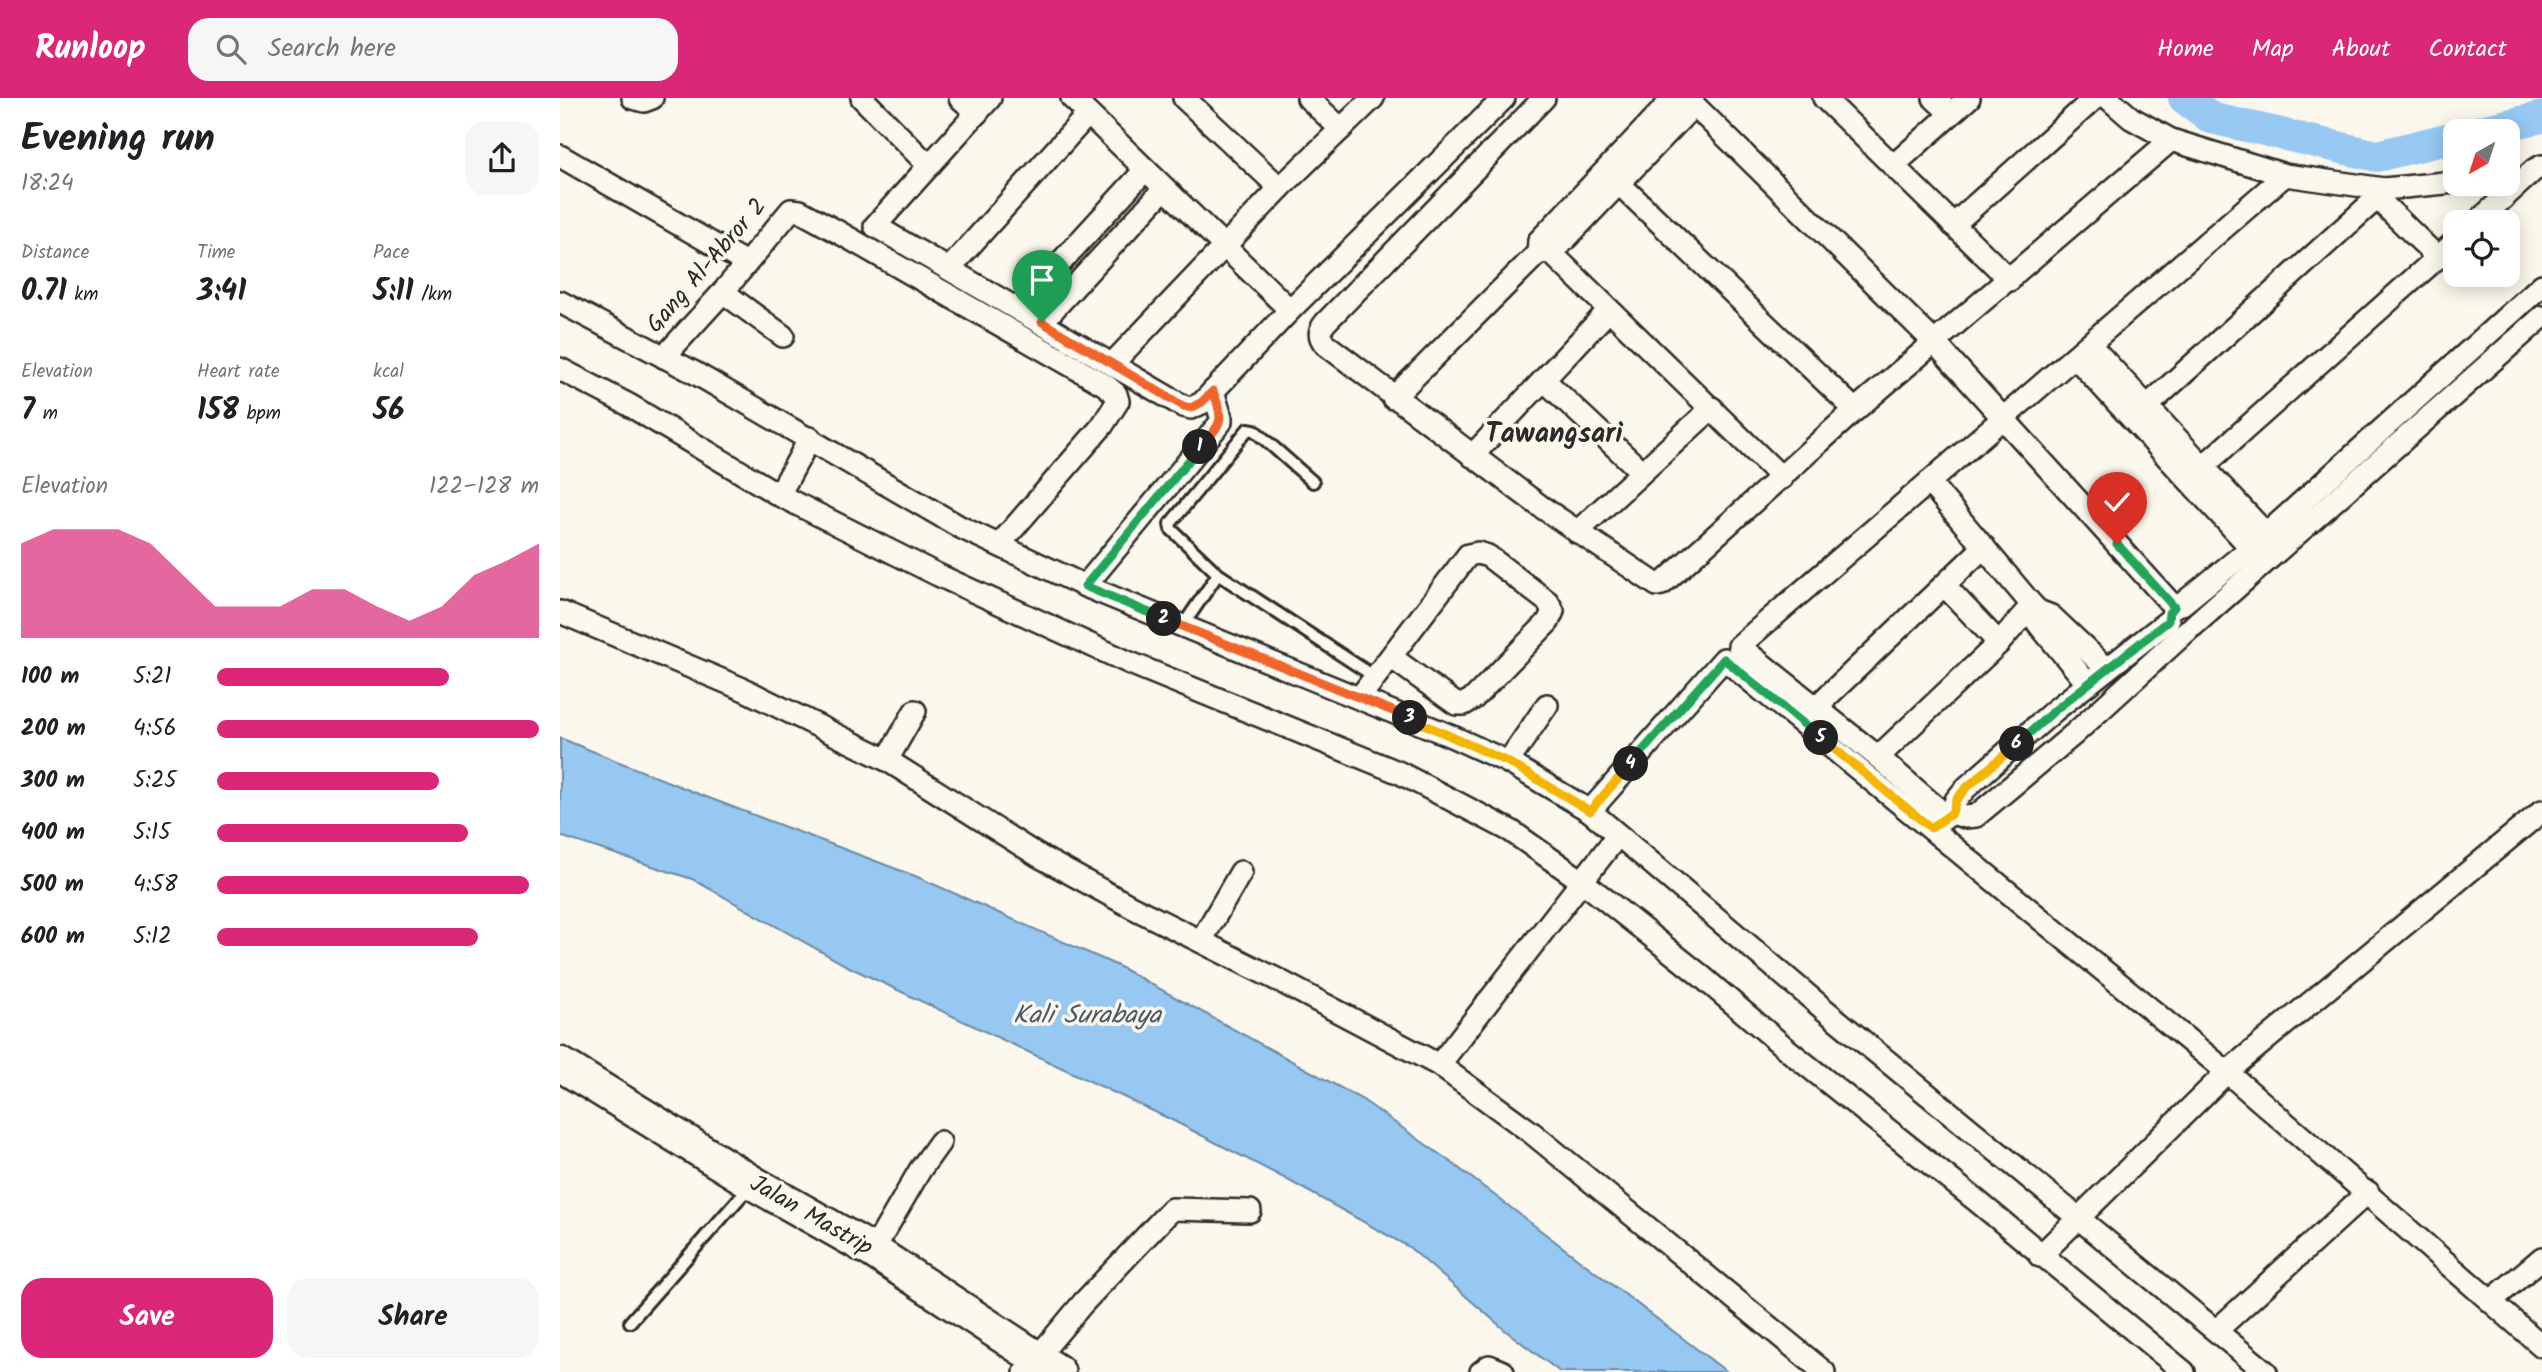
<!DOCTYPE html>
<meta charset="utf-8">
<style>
:root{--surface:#fff;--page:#f6f6f6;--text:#202124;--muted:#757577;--accent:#db2777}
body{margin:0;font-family:Kalam,sans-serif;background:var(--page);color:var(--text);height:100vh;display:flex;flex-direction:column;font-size:26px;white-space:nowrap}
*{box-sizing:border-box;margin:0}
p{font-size:23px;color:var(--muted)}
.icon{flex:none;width:38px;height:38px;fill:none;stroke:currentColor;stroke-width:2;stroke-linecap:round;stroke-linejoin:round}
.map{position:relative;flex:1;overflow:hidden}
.panel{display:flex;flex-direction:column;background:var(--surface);width:560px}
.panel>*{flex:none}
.needle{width:46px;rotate:219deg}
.fabs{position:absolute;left:1883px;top:21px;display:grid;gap:14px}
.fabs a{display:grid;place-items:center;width:77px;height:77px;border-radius:14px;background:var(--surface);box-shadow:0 4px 18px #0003;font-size:35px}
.pin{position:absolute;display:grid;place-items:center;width:60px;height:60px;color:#fff;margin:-72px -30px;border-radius:50% 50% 50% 0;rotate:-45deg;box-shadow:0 0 7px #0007}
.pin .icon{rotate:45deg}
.km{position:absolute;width:35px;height:35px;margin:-18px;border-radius:50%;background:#222;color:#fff;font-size:19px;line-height:35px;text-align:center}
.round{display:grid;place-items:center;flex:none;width:74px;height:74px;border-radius:21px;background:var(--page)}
.overview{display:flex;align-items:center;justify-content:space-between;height:119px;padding:0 21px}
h1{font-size:38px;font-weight:700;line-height:52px}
.metrics{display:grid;grid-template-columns:repeat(3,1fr);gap:10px;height:119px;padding:7px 21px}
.metrics div{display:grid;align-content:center}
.metrics b{font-size:30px;font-weight:700}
.metrics small{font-size:19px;font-weight:400}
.metrics p{font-size:19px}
.chart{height:196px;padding:14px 21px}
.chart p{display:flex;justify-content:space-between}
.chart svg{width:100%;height:126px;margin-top:7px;fill:var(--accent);opacity:.7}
.primary-button{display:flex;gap:14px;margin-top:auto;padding:14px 21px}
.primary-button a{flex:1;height:80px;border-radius:21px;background:var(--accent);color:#fff;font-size:28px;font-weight:700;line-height:80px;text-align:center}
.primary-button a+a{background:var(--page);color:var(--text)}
ul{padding:0 21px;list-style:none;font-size:23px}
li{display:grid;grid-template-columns:112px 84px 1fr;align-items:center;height:52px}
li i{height:18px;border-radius:9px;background:var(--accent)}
header{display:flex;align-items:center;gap:42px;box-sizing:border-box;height:98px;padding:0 35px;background:var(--accent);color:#fff}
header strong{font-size:33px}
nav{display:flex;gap:38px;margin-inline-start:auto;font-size:24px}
.search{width:490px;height:63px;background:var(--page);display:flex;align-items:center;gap:18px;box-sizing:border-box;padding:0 24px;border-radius:21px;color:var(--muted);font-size:26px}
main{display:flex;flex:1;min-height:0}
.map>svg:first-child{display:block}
</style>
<header>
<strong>Runloop</strong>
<div class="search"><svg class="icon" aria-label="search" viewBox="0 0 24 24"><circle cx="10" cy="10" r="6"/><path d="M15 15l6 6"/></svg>Search here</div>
<nav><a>Home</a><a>Map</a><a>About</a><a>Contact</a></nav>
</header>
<main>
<section class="panel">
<div class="overview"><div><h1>Evening run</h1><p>18:24</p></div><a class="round"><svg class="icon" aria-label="share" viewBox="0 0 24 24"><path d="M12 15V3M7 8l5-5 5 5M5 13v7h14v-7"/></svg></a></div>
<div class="metrics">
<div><p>Distance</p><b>0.71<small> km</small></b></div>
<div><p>Time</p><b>3:41</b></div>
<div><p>Pace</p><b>5:11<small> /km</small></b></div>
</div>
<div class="metrics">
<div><p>Elevation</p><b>7<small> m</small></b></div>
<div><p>Heart rate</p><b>158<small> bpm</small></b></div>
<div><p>kcal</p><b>56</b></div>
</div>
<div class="chart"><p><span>Elevation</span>122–128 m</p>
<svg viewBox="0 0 160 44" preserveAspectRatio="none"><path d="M0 44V11L10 6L20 6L30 6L40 11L50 22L60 33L70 33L80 33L90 27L100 27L110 33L120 38L130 33L140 22L150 17L160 11V44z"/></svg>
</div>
<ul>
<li><b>100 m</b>5:21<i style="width:72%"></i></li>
<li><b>200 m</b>4:56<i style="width:100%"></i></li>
<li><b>300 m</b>5:25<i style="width:69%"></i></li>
<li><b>400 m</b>5:15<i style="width:78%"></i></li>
<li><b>500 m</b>4:58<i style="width:97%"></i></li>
<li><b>600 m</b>5:12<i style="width:81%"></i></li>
</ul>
<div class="primary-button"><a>Save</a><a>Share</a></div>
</section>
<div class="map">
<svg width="1982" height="1274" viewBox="0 0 1982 1274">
<rect width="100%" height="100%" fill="#fbf7ec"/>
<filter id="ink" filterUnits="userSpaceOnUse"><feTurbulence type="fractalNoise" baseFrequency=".0143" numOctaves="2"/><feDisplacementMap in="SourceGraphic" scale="14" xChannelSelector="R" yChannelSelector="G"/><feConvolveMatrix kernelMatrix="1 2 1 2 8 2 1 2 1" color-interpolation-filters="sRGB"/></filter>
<g filter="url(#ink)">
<polygon fill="#96c8f2" stroke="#6b89a2" stroke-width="2" points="0,640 141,697 355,778 558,868 803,1002 892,1065 1167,1274 1000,1274 946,1233 849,1149 726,1081 614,1023 287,868 132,781 0,738"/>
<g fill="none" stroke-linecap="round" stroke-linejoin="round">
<g stroke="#96c8f2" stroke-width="32">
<polyline points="1624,0 1651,20 1817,58 1895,39"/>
<polyline points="1920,33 1982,19"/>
</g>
<defs>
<g id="lane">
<polyline points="658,476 815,579"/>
<polyline points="622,529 658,476 611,431 610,426 688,331 694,332 753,384"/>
<polyline points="70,1224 191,1087"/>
</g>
<g id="street">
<polyline points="73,0 84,3 92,0"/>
<polyline points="302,0 369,68"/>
<polyline points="400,0 417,15"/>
<polyline points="430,0 315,128 623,308 631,310 642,305 730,212"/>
<polyline points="512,0 730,212 944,0"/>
<polyline points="624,0 720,90"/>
<polyline points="748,0 781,31"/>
<path d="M984,0L766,224C759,232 758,238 765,246L980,408L1097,487L1102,486L1295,312L1611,42"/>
<polyline points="1127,0 1375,245 1614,509"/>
<polyline points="1264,0 1450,182"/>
<polyline points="1374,0 1391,16"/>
<polyline points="1548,0 1571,20 1611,42 1725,77 1824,91 1895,84"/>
<polyline points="0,58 186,165"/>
<polyline points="1334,67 1409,0"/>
<polyline points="1046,73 1295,312"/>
<polyline points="1817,100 1878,160"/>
<polyline points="1917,124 1974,72 1982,68"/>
<polyline points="1393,127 1535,0"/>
<polyline points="979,143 1222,380"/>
<polyline points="978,155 993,154 1134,7"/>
<polyline points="389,171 528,16"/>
<polyline points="163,194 223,238"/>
<polyline points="0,204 135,275 400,429 525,488 891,638 948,664 1030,713 1266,913 1706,1274"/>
<polyline points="458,211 585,72"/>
<polyline points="482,224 604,91"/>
<polyline points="1530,247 1705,435"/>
<polyline points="104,259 163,194 231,112 240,113 280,135 545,287 556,296 558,303 542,328 440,446"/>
<polyline points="1515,259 1691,450"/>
<polyline points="553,265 720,90 813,0"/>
<polyline points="0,271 69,307 219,397 378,477 570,565 840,675 951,733 1022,783 1140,877 1229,953 1417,1103 1624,1274"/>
<polyline points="984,282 1081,373"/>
<polyline points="833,300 978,155 979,143 1114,0"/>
<polyline points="1573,321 1817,100 1824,91"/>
<polyline points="912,358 1049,212"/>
<polyline points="1629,381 1895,144"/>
<polyline points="1369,384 1472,507 1478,513 1491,518 1547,571"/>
<polyline points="219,397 250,340"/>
<polyline points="1017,434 1152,310"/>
<polyline points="1384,487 1439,545"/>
<polyline points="525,488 661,324 661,319 653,293"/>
<polyline points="1622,506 1691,450 1982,187"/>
<polyline points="1478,513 1477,524 1480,528 1528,586"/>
<polyline points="0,514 185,592 327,662 477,757 572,809 720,883 879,967 972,1035 1264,1274"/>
<polyline points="1633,528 1982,219"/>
<polyline points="800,599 908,457 918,455 928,458 988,504 993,513 988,524 914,600 904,606 896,606 831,559"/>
<polyline points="1255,610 1424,449"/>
<polyline points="1318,659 1439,545 1472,507"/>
<polyline points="327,662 355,613"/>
<polyline points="948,664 987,607"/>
<polyline points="1030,713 1164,561 1667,974 1982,1248"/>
<polyline points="1392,715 1405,719 1416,718 1514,636 1628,532"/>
<polyline points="1386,718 1318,659 1179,548 1725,77"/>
<polyline points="1378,725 1392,715 1396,702 1406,690 1495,612 1608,523"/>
<polyline points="641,843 681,774"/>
<polyline points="879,967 1058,737"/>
<polyline points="313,1153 360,1072 380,1044"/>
<polyline points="1480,1158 1667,974 1982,713"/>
<polyline points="1931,1203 1982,1160"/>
<polyline points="1657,1232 1808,1094"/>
<polyline points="465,1274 523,1205 612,1111 690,1113"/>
<polyline points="921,1274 929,1268 943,1274"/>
</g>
<polyline id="primary" points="0,966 193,1085 313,1153 498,1274"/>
</defs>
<use href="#lane" stroke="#2b2b2b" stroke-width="16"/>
<use href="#street" stroke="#2b2b2b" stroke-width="26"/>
<use href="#primary" stroke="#2b2b2b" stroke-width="38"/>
<use href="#lane" stroke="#fbf7ec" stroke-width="10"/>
<use href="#street" stroke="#fbf7ec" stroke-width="21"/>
<use href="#primary" stroke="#fbf7ec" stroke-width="33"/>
</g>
</g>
<g fill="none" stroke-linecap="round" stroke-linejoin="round" filter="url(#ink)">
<defs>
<path id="split-1" d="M482,224L623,308L631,310L642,304L653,293C665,324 662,325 640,349"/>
<polyline id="split-2" points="604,521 525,488 640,349"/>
<polyline id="split-3" points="604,521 850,620"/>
<polyline id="split-4" points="850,620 948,664 1030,713 1071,666"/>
<polyline id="split-5" points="1071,666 1164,561 1261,640"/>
<polyline id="split-6" points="1261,640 1371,730 1392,715 1396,702 1406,690 1457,646"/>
<polyline id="split-7" points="1457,646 1495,612 1608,523 1609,515 1614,509 1557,446"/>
</defs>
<use href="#split-1" stroke="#fff" stroke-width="14"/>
<use href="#split-2" stroke="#fff" stroke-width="14"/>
<use href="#split-3" stroke="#fff" stroke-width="14"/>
<use href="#split-4" stroke="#fff" stroke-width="14"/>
<use href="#split-5" stroke="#fff" stroke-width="14"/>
<use href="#split-6" stroke="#fff" stroke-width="14"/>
<use href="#split-7" stroke="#fff" stroke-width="14"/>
<use href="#split-1" stroke="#f0652b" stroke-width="9"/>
<use href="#split-2" stroke="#22a559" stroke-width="9"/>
<use href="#split-3" stroke="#f0652b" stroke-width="9"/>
<use href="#split-4" stroke="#f5b400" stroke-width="9"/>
<use href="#split-5" stroke="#22a559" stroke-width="9"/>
<use href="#split-6" stroke="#f5b400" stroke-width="9"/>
<use href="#split-7" stroke="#22a559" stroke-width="9"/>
</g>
<g text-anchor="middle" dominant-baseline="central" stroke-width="7" stroke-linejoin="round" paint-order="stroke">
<g font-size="24" fill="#2b2b2b" stroke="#fbf7ec">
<text transform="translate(147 168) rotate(-49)">Gang Al-Abror 2</text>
<text transform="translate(251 1118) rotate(30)">Jalan Mastrip</text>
</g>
<g font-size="26" font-style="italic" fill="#4b5a67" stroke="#fbf7ec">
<text x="527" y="918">Kali Surabaya</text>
</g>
<g font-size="28" font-weight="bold" fill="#2b2b2b" stroke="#fbf7ec">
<text x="994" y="336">Tawangsari</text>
</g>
</g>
</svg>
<div class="fabs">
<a><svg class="needle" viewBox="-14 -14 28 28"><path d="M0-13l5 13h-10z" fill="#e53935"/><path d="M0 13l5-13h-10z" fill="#757577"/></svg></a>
<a><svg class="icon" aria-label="locate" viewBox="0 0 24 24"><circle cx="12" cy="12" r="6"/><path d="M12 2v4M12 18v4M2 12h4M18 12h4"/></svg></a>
</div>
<div class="pin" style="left:482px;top:224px;background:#1e9e55"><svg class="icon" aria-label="arrive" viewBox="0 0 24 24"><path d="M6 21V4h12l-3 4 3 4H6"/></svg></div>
<div class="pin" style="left:1557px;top:446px;background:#d93025"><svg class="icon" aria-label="check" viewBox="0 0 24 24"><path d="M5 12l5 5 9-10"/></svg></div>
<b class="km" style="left:640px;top:349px">1</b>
<b class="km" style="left:604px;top:521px">2</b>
<b class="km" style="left:850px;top:620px">3</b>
<b class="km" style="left:1071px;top:666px">4</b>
<b class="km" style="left:1261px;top:640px">5</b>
<b class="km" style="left:1457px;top:646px">6</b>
</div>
</main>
